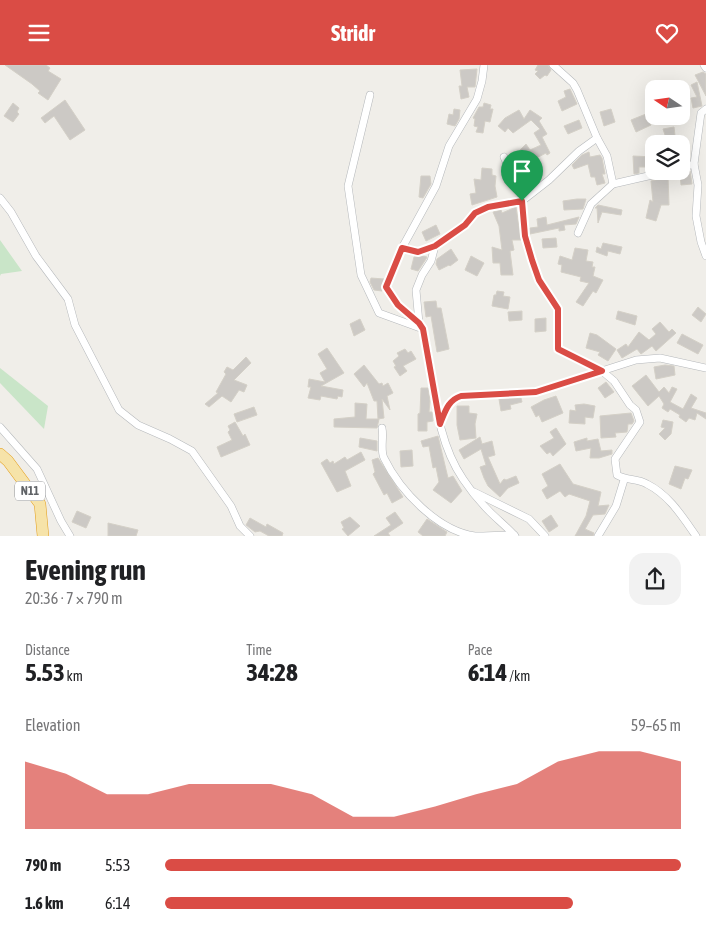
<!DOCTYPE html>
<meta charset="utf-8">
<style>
:root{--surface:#fff;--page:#f2f2f2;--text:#202124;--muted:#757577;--accent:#da4c45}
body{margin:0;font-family:"Asap Condensed",sans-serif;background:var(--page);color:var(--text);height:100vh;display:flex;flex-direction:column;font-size:19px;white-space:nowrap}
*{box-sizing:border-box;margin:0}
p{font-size:16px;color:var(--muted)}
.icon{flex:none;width:28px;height:28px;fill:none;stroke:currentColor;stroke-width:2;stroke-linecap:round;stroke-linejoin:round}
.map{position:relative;height:471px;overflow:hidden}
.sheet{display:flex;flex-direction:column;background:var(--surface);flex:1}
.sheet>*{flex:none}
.needle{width:32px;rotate:283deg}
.buttons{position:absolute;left:645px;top:15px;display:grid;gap:10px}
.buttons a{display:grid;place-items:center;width:45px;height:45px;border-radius:10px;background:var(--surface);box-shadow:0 5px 20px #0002;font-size:25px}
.pin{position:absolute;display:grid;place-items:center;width:42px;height:42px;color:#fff;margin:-51px -21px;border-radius:50% 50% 50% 0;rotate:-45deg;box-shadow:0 0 5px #0007}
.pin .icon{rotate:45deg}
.round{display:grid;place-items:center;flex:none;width:52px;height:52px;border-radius:15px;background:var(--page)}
.head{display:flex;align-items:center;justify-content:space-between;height:85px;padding:0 25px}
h1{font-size:28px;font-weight:700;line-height:38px}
.figures{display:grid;grid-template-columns:repeat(3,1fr);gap:8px;height:85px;padding:5px 25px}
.figures div{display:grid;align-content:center}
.figures b{font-size:25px;font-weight:700}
.figures small{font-size:14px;font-weight:400}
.figures p{font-size:14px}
.chart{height:140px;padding:10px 25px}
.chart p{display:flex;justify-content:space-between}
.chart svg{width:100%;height:90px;margin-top:5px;fill:var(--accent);opacity:.7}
ul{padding:0 25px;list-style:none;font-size:16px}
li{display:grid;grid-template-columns:80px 60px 1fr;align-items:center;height:38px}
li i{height:12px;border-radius:6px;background:var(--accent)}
header{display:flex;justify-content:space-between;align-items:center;height:65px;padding:0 25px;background:var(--accent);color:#fff;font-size:22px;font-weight:700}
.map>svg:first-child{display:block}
</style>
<header><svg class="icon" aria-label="menu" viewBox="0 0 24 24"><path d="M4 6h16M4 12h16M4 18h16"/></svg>Stridr<svg class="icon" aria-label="heart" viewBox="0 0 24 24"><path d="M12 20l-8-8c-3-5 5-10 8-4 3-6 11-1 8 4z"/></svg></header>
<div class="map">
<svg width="706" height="471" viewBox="0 0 706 471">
<rect width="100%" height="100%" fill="#f0eee9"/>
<g fill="#c9e5c8">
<polygon points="0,175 22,206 1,209 0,211"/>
<polygon points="0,303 48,341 44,364 0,318"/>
</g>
<g fill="#ccc9c5" stroke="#d4d0c7">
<polygon points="5,0 46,0 50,3 48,6 61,14 48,35 38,28 40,26 32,19"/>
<polygon points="538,0 548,0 551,5 547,11 545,10 540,14 535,9 538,6 535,5"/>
<polygon points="477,4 475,22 467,22 469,32 461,34 459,21 462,21 460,5"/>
<polygon points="703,7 706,9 706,31 695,10"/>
<polygon points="697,17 702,41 693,43 691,33 697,32 691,20"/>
<polygon points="570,24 577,39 562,46 558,36 566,32 564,26"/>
<polygon points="65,35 85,65 70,75 54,51 45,58 41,53"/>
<polygon points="13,38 19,43 17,47 19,49 13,57 4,51"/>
<polygon points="484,38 491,40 490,44 493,44 490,57 485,56 483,68 476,67 478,62 474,61 475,54 473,53 479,42 483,42"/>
<polygon points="454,44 460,45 459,54 455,61 447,59 449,49 453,50"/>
<polygon points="611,44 615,57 604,61 600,47"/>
<polygon points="519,45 524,54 530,45 542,53 539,56 547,69 542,72 550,88 547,90 546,88 525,99 518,87 526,79 530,85 541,80 534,68 540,64 531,55 513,68 508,63 505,67 498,61 505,53"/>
<polygon points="646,49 651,60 636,67 631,55"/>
<polygon points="579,55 582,63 568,69 564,61"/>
<polygon points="674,62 676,79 668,79 663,64"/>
<polygon points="589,87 590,92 600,90 602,93 605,109 602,109 605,118 597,120 595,112 591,112 588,99 574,104 572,100 582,90"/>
<polygon points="633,91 654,92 654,102 639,102 639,108 634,109"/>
<polygon points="482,103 492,104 492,110 496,111 495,121 497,132 472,140 470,129 476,128 474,114 481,115"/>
<polygon points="690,106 692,119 681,120 680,108"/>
<rect x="527" y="107" width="10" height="11"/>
<polygon points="421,111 430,111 431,119 423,133 419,132"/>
<polygon points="668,112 669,140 661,140 656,156 646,153 650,135 653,137 651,116"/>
<polygon points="577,134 586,134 583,144 564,145 563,136"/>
<polygon points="598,140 622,145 621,150 602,147 598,158 597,143 595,143"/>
<polygon points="516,142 521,175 512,175 514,185 510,186 513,210 501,210 500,198 493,198 492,182 502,185 499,161 493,147 501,145 502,148"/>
<polygon points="546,152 547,160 579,152 576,159 564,160 565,165 559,166 559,163 530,169 530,163 538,162 537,154"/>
<polygon points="436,160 440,169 426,176 422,167"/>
<polygon points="556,173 557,182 543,183 542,174"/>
<polygon points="603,178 622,182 620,189 608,186 607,191 596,187 597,182 601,184"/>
<polygon points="575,183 588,185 586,196 593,197 592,202 595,202 593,211 603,215 596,228 593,226 583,241 576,237 589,218 580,216 581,212 561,207 562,200 558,199 560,191 572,195"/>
<polygon points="451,184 458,195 450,201 449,200 439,205 436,199 437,194"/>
<polygon points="423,191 427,192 426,194 418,206 411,204 414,192"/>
<polygon points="471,191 484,198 477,211 465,205"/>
<polygon points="371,213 384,214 381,222 382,226 374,225 370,217"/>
<polygon points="497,226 504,227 503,231 510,232 508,244 492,241 494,230 496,230"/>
<polygon points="436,236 437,243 441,243 449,284 437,287 431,251 426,252 424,237"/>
<polygon points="698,242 706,249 701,257 692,250"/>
<polygon points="522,246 522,255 509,256 508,247"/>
<polygon points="618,246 637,251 635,260 616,254"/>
<polygon points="546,253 546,266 535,267 535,254"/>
<polygon points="360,254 365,265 354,271 350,259"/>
<polygon points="660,257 669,267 672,264 676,268 656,286 652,281 641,289 637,284 622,293 617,285 626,279 628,282 639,267 649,275 656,269 652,264"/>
<polygon points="590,268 597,270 616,284 608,296 598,290 600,287 586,283"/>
<polygon points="682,269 703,280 698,289 677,278"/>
<polygon points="327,283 344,308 321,321 343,325 342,332 338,331 337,334 321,331 320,335 308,333 311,322 308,322 309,314 325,317 320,308 327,304 318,289"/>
<polygon points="405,284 408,288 411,286 416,294 403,301 407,306 400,311 394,302 396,301 393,296 399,291 397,288"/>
<polygon points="246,292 251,298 234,315 247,320 244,327 239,325 231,337 222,331 209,342 205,339 218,328 216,327 226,309 224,307 227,302 233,305"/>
<polygon points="364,300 379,319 382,318 383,321 388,318 393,328 387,331 390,345 382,334 384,353 378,354 377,336 374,336 367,318 364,322 354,309"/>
<polygon points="665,300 674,301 675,310 656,314 654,302"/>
<polygon points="646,310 659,327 664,322 669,328 672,322 677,324 670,337 683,344 691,329 697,333 691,343 706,348 706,354 697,348 695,355 689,353 686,357 679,352 680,350 670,344 668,347 662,343 664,339 659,331 648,341 632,321"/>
<polygon points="606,317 614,327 605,333 598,323"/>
<polygon points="421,323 428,323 430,336 429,347 432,347 433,356 427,357 427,366 418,366 418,349 420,348"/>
<polygon points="556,331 563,348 542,357 539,350 536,352 531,342 544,335"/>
<polygon points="521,333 522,337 510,340 511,344 501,346 499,334"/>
<polygon points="355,338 367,339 366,354 379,354 377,363 334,362 334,354 355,352"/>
<polygon points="584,339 595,341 593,353 585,352 585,359 569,358 570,345 576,346 575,340"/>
<polygon points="457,341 469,341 469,348 477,349 475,359 476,373 460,375 457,360"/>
<polygon points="254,342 257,350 237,357 234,349"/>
<polygon points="631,348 634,356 632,359 628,359 627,367 615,368 616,372 601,373 600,351"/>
<polygon points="663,355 673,357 671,369 665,375 659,369 665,363 661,362"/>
<polygon points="235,357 243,371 245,369 250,380 221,392 217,382 232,375 228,367 230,365 228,361"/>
<polygon points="556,363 566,379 553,391 550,387 547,389 540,381 554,373 550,367"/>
<polygon points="438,371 448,413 453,411 462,426 451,438 433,425 439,417 436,402 433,403 429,381 423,382 421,376"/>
<polygon points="480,372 482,379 492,376 495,390 488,392 500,419 504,414 506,415 516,411 519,418 508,423 500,432 488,421 484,413 480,402 486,400 481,384 464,394 459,385"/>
<polygon points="360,373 377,376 377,386 359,382"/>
<polygon points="587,373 587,376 598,374 601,386 612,385 612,389 599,393 590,393 591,383 576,386 574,377"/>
<polygon points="412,385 413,401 401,402 400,386"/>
<polygon points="361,387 365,395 345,406 351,421 337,427 321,398 327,394 330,398 333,396 334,399 345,392 347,395"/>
<polygon points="378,393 403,432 392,438 387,428 384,430 373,409 375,407 372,395"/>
<polygon points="560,399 573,419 601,427 598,441 609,440 605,449 593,450 585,464 594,468 593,471 575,471 586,451 590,436 569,429 565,432 560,426 547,434 542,425 548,421 542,409"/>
<polygon points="675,401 692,405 688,414 685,413 681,424 669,419"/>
<polygon points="77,446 91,452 86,463 72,457"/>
<polygon points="395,447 403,458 388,468 390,471 374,471 391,460 386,453"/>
<polygon points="551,450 558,461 549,467 542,456"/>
<polygon points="350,452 360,461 348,471 342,464 344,463 341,457"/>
<polygon points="250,453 266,462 267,459 283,468 282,471 269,471 260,466 255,467 246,460"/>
<polygon points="427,454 447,467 445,471 423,471 418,467"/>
<polygon points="108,458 138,465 136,471 108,471"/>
</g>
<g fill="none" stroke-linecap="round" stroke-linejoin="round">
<defs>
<g id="minor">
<path d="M484,0L482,16L477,34L449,81L436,121L402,183L386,222L398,240L419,258L423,264C435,314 433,370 463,414C471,426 480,437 490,447C498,455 507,462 515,471"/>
<polyline points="553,0 573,18 577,25 597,73 607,91 613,119"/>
<polyline points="704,0 706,3"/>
<polyline points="370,30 348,121 361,210 379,248 423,264"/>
<polyline points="706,44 701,48 694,99 698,120 696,151 701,177 706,191"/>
<path d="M504,92L523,134L522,136L525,171L532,195L539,215L557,244L558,284L602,306L614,316L630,340L636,345L640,357L615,394L617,410C627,416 637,413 647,419C669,430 682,451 696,471"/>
<polyline points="681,103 694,99"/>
<polyline points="0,133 11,147 36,191 68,234 75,260 119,345 138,360 170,374 192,386 231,441 240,461 250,471"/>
<polyline points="578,168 591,139 613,119 670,106"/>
<polyline points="402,183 418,187 435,181 465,160 475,148 487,142 522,136 549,115 579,86 597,73"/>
<polyline points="419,258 416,225 422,210 431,196 435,181"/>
<path d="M440,359C445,347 448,335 461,331L536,327L636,295L660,293L706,303"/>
<polyline points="0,362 37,404 61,456 70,471"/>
<path d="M382,363C384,372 380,385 384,393C400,426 438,466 475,471C488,471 501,470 514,470"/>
<polyline points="474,427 529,454 545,471"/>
<polyline points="598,471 616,441 624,415"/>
</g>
<polyline id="trunk" points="0,389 8,396 40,439 43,471"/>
</defs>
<use href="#minor" stroke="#b5b8bb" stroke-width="8"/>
<use href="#trunk" stroke="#e39c16" stroke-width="12"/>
<use href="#minor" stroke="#fff" stroke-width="7"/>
<use href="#trunk" stroke="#f6e3a9" stroke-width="11"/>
</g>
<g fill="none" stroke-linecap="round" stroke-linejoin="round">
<defs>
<path id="route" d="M522,136L525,171L532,195L539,215L558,244V284L602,306L536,327L461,331C448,335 445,347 440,359L423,264L419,258L398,240L386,222L402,183L418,187L435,181L465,160L475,148L488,142Z"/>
</defs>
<use href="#route" stroke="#fff" stroke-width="10"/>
<use href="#route" stroke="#da4c45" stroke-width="6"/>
</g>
<g text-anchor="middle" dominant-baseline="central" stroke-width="4.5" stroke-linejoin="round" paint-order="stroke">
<rect fill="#fff" stroke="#909295" stroke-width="1" x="15" y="416.5" width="30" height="19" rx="4"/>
<g font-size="12" font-weight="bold" fill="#606367">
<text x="30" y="426">N11</text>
</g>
</g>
</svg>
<div class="buttons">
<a><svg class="needle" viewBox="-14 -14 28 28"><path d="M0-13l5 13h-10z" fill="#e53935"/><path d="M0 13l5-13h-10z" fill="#757577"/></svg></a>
<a><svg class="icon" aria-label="layers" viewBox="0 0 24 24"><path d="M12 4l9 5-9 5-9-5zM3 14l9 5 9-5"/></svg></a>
</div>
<div class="pin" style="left:522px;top:136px;background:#1e9e55"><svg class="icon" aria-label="arrive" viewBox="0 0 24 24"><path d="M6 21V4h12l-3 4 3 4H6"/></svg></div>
</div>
<section class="sheet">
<div class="head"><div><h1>Evening run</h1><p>20:36 · 7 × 790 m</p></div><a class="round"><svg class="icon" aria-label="share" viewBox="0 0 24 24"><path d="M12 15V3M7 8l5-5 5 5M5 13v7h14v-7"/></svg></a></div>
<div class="figures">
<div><p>Distance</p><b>5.53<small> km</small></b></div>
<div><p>Time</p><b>34:28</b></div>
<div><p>Pace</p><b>6:14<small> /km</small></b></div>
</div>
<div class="chart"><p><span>Elevation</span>59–65 m</p>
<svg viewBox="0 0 160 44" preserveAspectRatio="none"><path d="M0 44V11L10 17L20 27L30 27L40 22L50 22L60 22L70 27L80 38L90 38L100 33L110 27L120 22L130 11L140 6L150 6L160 11V44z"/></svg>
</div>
<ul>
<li><b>790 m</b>5:53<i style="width:100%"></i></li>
<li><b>1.6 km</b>6:14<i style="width:79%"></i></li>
</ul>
</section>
